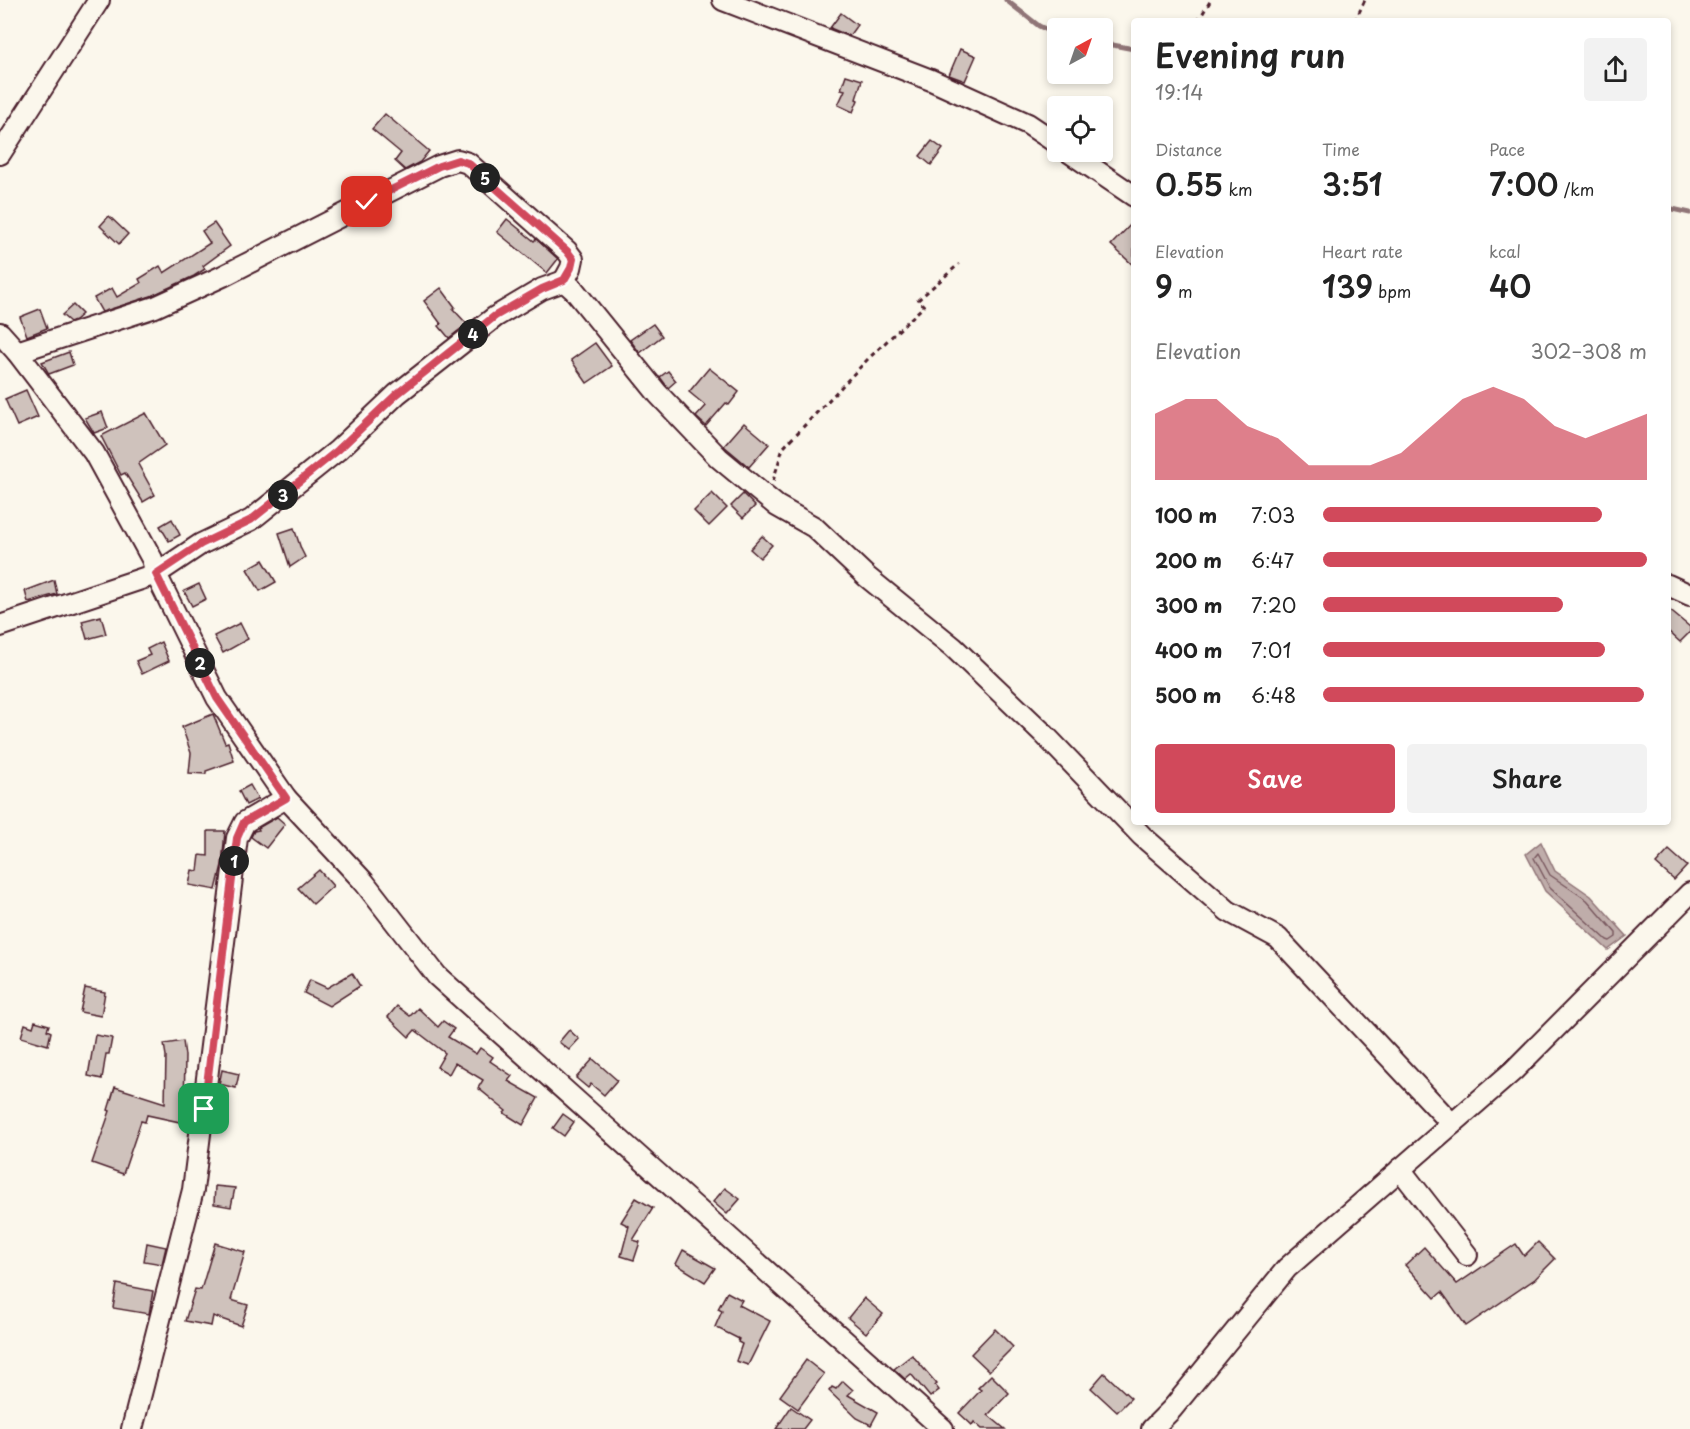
<!DOCTYPE html>
<meta charset="utf-8">
<style>
:root{--surface:#fff;--page:#f2f2f2;--text:#222;--muted:#767676;--accent:#d1495b}
body{margin:0;font-family:"Playpen Sans",sans-serif;background:var(--page);color:var(--text);height:100vh;display:flex;flex-direction:column;font-size:22px;white-space:nowrap}
*{box-sizing:border-box;margin:0}
p{font-size:20px;color:var(--muted)}
.icon{flex:none;width:33px;height:33px;fill:none;stroke:currentColor;stroke-width:2;stroke-linecap:round;stroke-linejoin:round}
.map{position:relative;flex:1;overflow:hidden}
.sheet{position:absolute;left:1131px;top:18px;width:540px;height:807px;display:flex;flex-direction:column;background:var(--surface);border-radius:6px;box-shadow:0 3px 9px #0003}
.sheet>*{flex:none}
.needle{width:39px;rotate:40deg}
.buttons{position:absolute;left:1047px;top:18px;display:grid;gap:12px}
.buttons a{display:grid;place-items:center;width:66px;height:66px;border-radius:6px;background:var(--surface);box-shadow:0 3px 9px #0003;font-size:30px}
.pin{position:absolute;display:grid;place-items:center;width:51px;height:51px;color:#fff;margin:-26px;border-radius:12px;box-shadow:0 3px 9px #0006}
.km{position:absolute;width:30px;height:30px;margin:-15px;border-radius:50%;background:#222;color:#fff;font-size:16px;line-height:30px;text-align:center}
.round{display:grid;place-items:center;flex:none;width:63px;height:63px;border-radius:6px;background:var(--page)}
.headline{display:flex;align-items:center;justify-content:space-between;height:102px;padding:0 24px}
h1{font-size:33px;font-weight:600;line-height:45px}
.metrics{display:grid;grid-template-columns:repeat(3,1fr);gap:9px;height:102px;padding:6px 24px}
.metrics div{display:grid;align-content:center}
.metrics b{font-size:30px;font-weight:600}
.metrics small{font-size:16px;font-weight:400}
.metrics p{font-size:16px}
.chart{height:168px;padding:12px 24px}
.chart p{display:flex;justify-content:space-between}
.chart svg{width:100%;height:108px;margin-top:6px;fill:var(--accent);opacity:.7}
.cta{display:flex;gap:12px;margin-top:auto;padding:12px 24px}
.cta a{flex:1;height:69px;border-radius:6px;background:var(--accent);color:#fff;font-size:24px;font-weight:600;line-height:69px;text-align:center}
.cta a+a{background:var(--page);color:var(--text)}
ul{padding:0 24px;list-style:none;font-size:20px}
li{display:grid;grid-template-columns:96px 72px 1fr;align-items:center;height:45px}
li i{height:15px;border-radius:8px;background:var(--accent)}
.map>svg:first-child{display:block}
</style>
<div class="map">
<svg width="1690" height="1429" viewBox="0 0 1690 1429">
<rect width="100%" height="100%" fill="#fbf7ec"/>
<filter id="ink" filterUnits="userSpaceOnUse"><feTurbulence type="fractalNoise" baseFrequency=".0167" numOctaves="2"/><feDisplacementMap in="SourceGraphic" scale="12" xChannelSelector="R" yChannelSelector="G"/><feConvolveMatrix kernelMatrix="1 2 1 2 8 2 1 2 1" color-interpolation-filters="sRGB"/></filter>
<g filter="url(#ink)">
<polygon fill="#bfadaa" stroke="#907477" stroke-width="1.5" points="1541,842 1555,871 1591,896 1627,936 1608,950 1545,891 1526,854"/>
<g fill="none" stroke-linecap="round" stroke-linejoin="round">
<polygon stroke="#79585e" stroke-width="1.5" points="1538,853 1550,875 1587,900 1616,933 1616,937 1610,941 1607,940 1550,888 1534,858"/>
<g stroke="#907477" stroke-width="5">
<polyline points="1006,0 1039,26 1058,35"/>
<polyline points="1102,43 1134,49"/>
<polyline points="1668,208 1690,213"/>
</g>
</g>
<g fill="#cfc2bc" stroke="#4a1f2b" stroke-width="1.5">
<polygon points="841,13 857,25 849,36 830,28"/>
<polygon points="960,49 976,56 965,81 949,75"/>
<polygon points="846,75 862,80 856,99 858,100 853,112 838,105 845,90 841,89"/>
<polygon points="385,114 429,151 420,162 405,170 395,161 401,153 372,129"/>
<polygon points="932,141 943,149 931,165 920,156"/>
<polygon points="109,216 128,234 119,244 100,226"/>
<polygon points="507,219 534,241 536,239 558,259 547,273 497,232"/>
<polygon points="1134,221 1134,266 1111,245"/>
<polygon points="214,223 230,246 203,266 205,269 194,276 151,296 102,312 94,298 112,288 117,297 141,283 139,279 160,266 164,273 210,243 202,231"/>
<polygon points="441,288 455,307 453,309 467,324 449,338 439,326 441,324 424,301"/>
<polygon points="73,305 82,314 75,320 70,322 62,315"/>
<polygon points="40,309 47,328 27,336 20,317"/>
<polygon points="653,324 662,336 640,353 630,340"/>
<polygon points="595,343 612,366 587,383 571,360"/>
<polygon points="69,352 73,365 49,374 42,362"/>
<polygon points="709,368 739,392 729,405 726,403 706,426 696,417 706,406 689,392"/>
<polygon points="668,371 676,381 668,388 660,377"/>
<polygon points="26,390 38,417 17,426 5,399"/>
<polygon points="102,412 108,428 94,433 85,418"/>
<polygon points="146,413 165,445 138,464 155,495 143,502 125,473 121,475 101,436"/>
<polygon points="744,423 769,444 749,467 724,446"/>
<polygon points="712,493 727,508 709,526 694,511"/>
<polygon points="743,494 755,506 743,518 731,506"/>
<polygon points="172,519 180,535 169,541 160,526"/>
<polygon points="294,528 301,549 305,557 290,567 279,533"/>
<polygon points="762,536 772,545 760,558 750,549"/>
<polygon points="263,560 276,582 260,591 247,569"/>
<polygon points="54,580 57,594 28,602 25,591"/>
<polygon points="199,584 206,599 192,606 184,591"/>
<polygon points="1668,609 1690,627 1690,632 1680,642 1668,631"/>
<polygon points="101,616 106,634 87,639 82,621"/>
<polygon points="240,623 248,639 223,653 214,636"/>
<polygon points="161,642 169,661 142,674 136,661 150,655 147,649"/>
<polygon points="213,714 225,743 228,742 234,761 206,771 206,774 189,773 191,753 182,727"/>
<polygon points="250,785 258,799 246,805 239,791"/>
<polygon points="277,817 285,824 266,848 251,837 254,831 259,830 258,828"/>
<polygon points="208,831 225,831 222,865 216,890 189,885 192,870 198,871 200,855 208,856"/>
<polygon points="1669,850 1687,866 1674,880 1656,864"/>
<polygon points="319,870 333,886 313,904 298,888"/>
<polygon points="352,973 360,986 329,1006 304,993 310,980 327,988"/>
<polygon points="85,988 105,992 101,1016 80,1012"/>
<polygon points="397,1006 410,1016 418,1008 438,1027 443,1021 454,1029 448,1037 476,1054 480,1048 493,1057 490,1061 512,1076 508,1081 538,1098 523,1125 504,1113 506,1111 478,1088 483,1080 455,1063 449,1074 437,1067 445,1053 415,1030 409,1037 388,1017"/>
<polygon points="35,1021 49,1025 47,1030 51,1032 48,1045 21,1037 25,1024 33,1027"/>
<polygon points="569,1030 579,1039 569,1050 559,1042"/>
<polygon points="95,1035 112,1038 109,1054 106,1054 102,1079 88,1076"/>
<polygon points="183,1041 185,1056 184,1109 191,1110 189,1124 147,1115 145,1122 141,1121 123,1174 92,1163 110,1111 108,1110 115,1087 165,1103 166,1056 164,1044"/>
<polygon points="593,1059 617,1080 604,1095 591,1084 588,1088 576,1078"/>
<polygon points="222,1070 239,1074 236,1088 219,1084"/>
<polygon points="563,1114 574,1122 564,1136 553,1128"/>
<polygon points="215,1186 235,1188 231,1207 214,1204"/>
<polygon points="725,1188 740,1199 727,1214 713,1202"/>
<polygon points="636,1198 653,1208 633,1240 640,1242 634,1260 621,1256 629,1226 621,1222"/>
<polygon points="1538,1242 1555,1259 1535,1279 1466,1326 1442,1292 1435,1298 1405,1265 1424,1247 1457,1284 1516,1244 1524,1256"/>
<polygon points="147,1243 166,1247 162,1264 144,1261"/>
<polygon points="215,1243 245,1252 231,1300 248,1305 241,1326 213,1316 211,1326 185,1321 195,1289 201,1290"/>
<polygon points="683,1250 715,1268 705,1282 676,1264"/>
<polygon points="117,1284 153,1291 149,1314 113,1308"/>
<polygon points="727,1292 742,1300 739,1305 770,1321 748,1365 736,1361 742,1344 738,1342 739,1339 715,1327 722,1311 718,1309"/>
<polygon points="864,1298 883,1314 866,1333 848,1318"/>
<polygon points="995,1329 1013,1347 989,1371 971,1354"/>
<polygon points="912,1355 937,1384 935,1385 939,1390 930,1397 911,1374 905,1379 894,1369"/>
<polygon points="806,1360 824,1374 798,1409 780,1396"/>
<polygon points="1104,1373 1131,1398 1117,1412 1091,1388"/>
<polygon points="991,1375 1009,1393 988,1415 1005,1429 982,1429 974,1422 972,1425 959,1413 981,1390 978,1388"/>
<polygon points="843,1381 853,1390 848,1395 878,1412 871,1425 857,1418 829,1391 832,1387 836,1389"/>
<polygon points="791,1407 810,1420 803,1429 776,1429"/>
</g>
<g fill="none" stroke-linecap="round" stroke-linejoin="round">
<defs>
<g id="minor">
<polyline points="723,0 931,80 1028,124 1058,144"/>
<polyline points="1069,152 1134,196"/>
<polyline points="0,154 99,0"/>
<polyline points="0,333 17,352 94,453 152,559 156,574 217,698 286,798 364,882 437,976 943,1429"/>
<polyline points="17,352 155,307 223,276 439,166 458,160 468,163 567,251 573,259 571,268 564,281"/>
<polyline points="1668,585 1690,595"/>
<polyline points="0,626 156,574 201,544 251,520 338,450 397,394 495,317 542,289 564,281 574,290 658,394 719,458 777,506 814,527 867,577 953,647 1043,733 1142,836 1228,911 1278,938 1452,1124"/>
<polyline points="1400,1169 1467,1255"/>
<polyline points="132,1429 193,1190 237,838 245,822 286,798"/>
<polyline points="1152,1429 1172,1409 1287,1268 1513,1071 1690,893"/>
</g>
</defs>
<use href="#minor" stroke="#4a1f2b" stroke-width="24"/>
<g stroke="#4a1f2b" stroke-width="3" stroke-dasharray="4.5 4.5" stroke-linecap="butt">
<polyline points="1198,21 1211,0"/>
<polyline points="1355,21 1365,0"/>
<polyline points="773,481 783,448 869,358 924,306 918,300 959,264"/>
</g>
<use href="#minor" stroke="#fbf7ec" stroke-width="20"/>
</g>
</g>
<g fill="none" stroke-linecap="round" stroke-linejoin="round" filter="url(#ink)">
<defs>
<polyline id="route" points="204,1109 237,838 244,822 286,798 217,698 156,574 201,544 251,520 338,450 397,394 495,316 542,289 564,280 571,268 573,259 567,251 468,163 458,160 439,166 367,202"/>
</defs>
<use href="#route" stroke="#fff" stroke-width="12"/>
<use href="#route" stroke="#d1495b" stroke-width="8"/>
</g>
</svg>
<div class="buttons">
<a><svg class="needle" viewBox="-14 -14 28 28"><path d="M0-13l5 13h-10z" fill="#e53935"/><path d="M0 13l5-13h-10z" fill="#767676"/></svg></a>
<a><svg class="icon" aria-label="locate" viewBox="0 0 24 24"><circle cx="12" cy="12" r="6"/><path d="M12 2v4M12 18v4M2 12h4M18 12h4"/></svg></a>
</div>
<div class="pin" style="left:204px;top:1109px;background:#1e9e55"><svg class="icon" aria-label="arrive" viewBox="0 0 24 24"><path d="M6 21V4h12l-3 4 3 4H6"/></svg></div>
<div class="pin" style="left:367px;top:202px;background:#d93025"><svg class="icon" aria-label="check" viewBox="0 0 24 24"><path d="M5 12l5 5 9-10"/></svg></div>
<b class="km" style="left:234px;top:861px">1</b>
<b class="km" style="left:200px;top:663px">2</b>
<b class="km" style="left:283px;top:495px">3</b>
<b class="km" style="left:473px;top:334px">4</b>
<b class="km" style="left:485px;top:178px">5</b>
<section class="sheet">
<div class="headline"><div><h1>Evening run</h1><p>19:14</p></div><a class="round"><svg class="icon" aria-label="share" viewBox="0 0 24 24"><path d="M12 15V3M7 8l5-5 5 5M5 13v7h14v-7"/></svg></a></div>
<div class="metrics">
<div><p>Distance</p><b>0.55<small> km</small></b></div>
<div><p>Time</p><b>3:51</b></div>
<div><p>Pace</p><b>7:00<small> /km</small></b></div>
</div>
<div class="metrics">
<div><p>Elevation</p><b>9<small> m</small></b></div>
<div><p>Heart rate</p><b>139<small> bpm</small></b></div>
<div><p>kcal</p><b>40</b></div>
</div>
<div class="chart"><p><span>Elevation</span>302–308 m</p>
<svg viewBox="0 0 160 44" preserveAspectRatio="none"><path d="M0 44V17L10 11L20 11L30 22L40 27L50 38L60 38L70 38L80 33L90 22L100 11L110 6L120 11L130 22L140 27L150 22L160 17V44z"/></svg>
</div>
<ul>
<li><b>100 m</b>7:03<i style="width:86%"></i></li>
<li><b>200 m</b>6:47<i style="width:100%"></i></li>
<li><b>300 m</b>7:20<i style="width:74%"></i></li>
<li><b>400 m</b>7:01<i style="width:87%"></i></li>
<li><b>500 m</b>6:48<i style="width:99%"></i></li>
</ul>
<div class="cta"><a>Save</a><a>Share</a></div>
</section>
</div>
